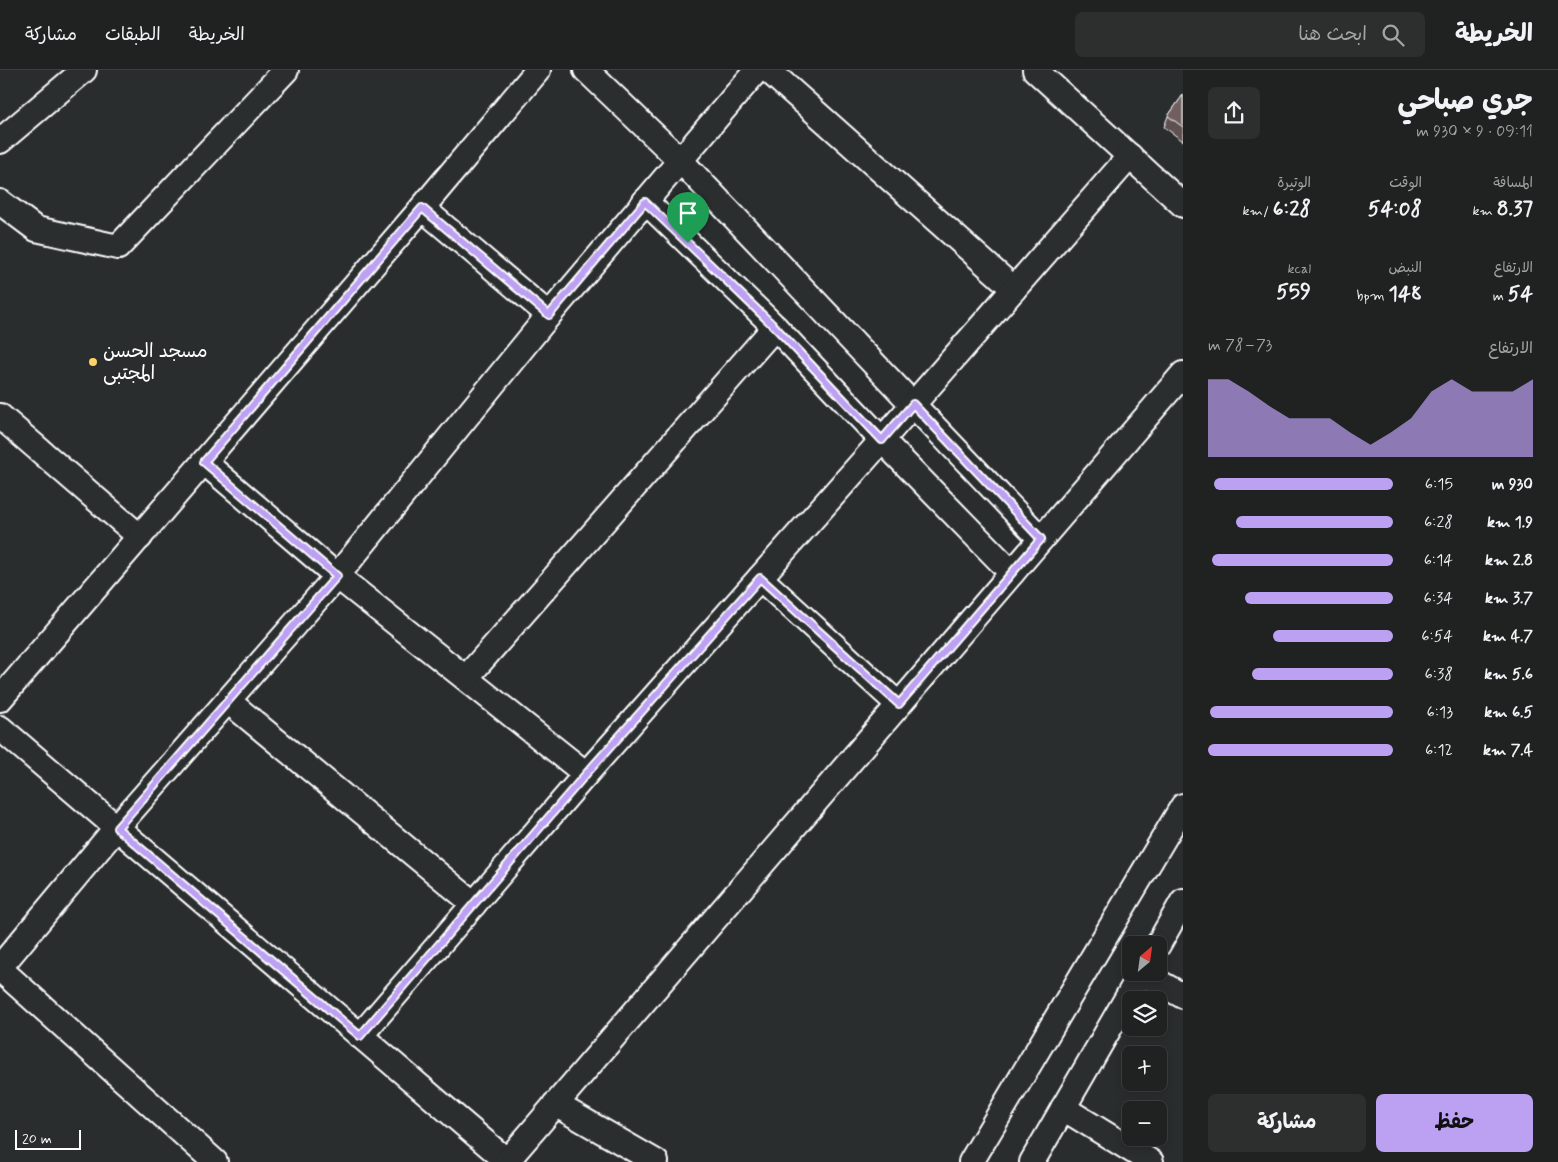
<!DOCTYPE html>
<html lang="ar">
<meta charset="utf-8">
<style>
:root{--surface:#202222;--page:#2d2f2f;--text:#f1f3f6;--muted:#a2a4a5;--line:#3d3f40;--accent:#bca0f2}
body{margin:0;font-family:Mynerve,"Playpen Sans Arabic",sans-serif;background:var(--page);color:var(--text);direction:rtl;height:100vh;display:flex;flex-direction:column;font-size:19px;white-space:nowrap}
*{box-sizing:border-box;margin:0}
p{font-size:16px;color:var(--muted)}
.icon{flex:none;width:28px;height:28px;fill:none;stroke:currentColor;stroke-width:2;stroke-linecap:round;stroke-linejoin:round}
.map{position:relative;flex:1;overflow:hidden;direction:ltr}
.panel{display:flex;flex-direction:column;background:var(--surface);width:375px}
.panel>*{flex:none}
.needle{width:32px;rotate:29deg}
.buttons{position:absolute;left:1122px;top:866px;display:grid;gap:10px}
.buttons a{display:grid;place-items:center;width:45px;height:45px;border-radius:8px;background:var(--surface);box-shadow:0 2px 8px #0003,0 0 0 1px var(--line);font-size:25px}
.scale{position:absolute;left:15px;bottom:12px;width:66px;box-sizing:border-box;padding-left:5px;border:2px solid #fff;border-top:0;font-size:14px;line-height:18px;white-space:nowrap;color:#fff;-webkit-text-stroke:4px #2a2d2e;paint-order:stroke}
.pin{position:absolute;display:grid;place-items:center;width:42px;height:42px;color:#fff;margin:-51px -21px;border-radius:50% 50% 50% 0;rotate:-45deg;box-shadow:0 0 5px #0007}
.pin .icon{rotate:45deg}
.round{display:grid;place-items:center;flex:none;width:52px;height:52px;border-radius:8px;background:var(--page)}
.headline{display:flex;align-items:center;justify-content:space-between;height:85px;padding:0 25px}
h1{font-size:28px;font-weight:700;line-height:38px}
.metrics{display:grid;grid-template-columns:repeat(3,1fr);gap:8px;height:85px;padding:5px 25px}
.metrics div{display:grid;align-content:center}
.metrics b{font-size:21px;font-weight:700}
.metrics small{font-size:14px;font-weight:400}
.metrics p{font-size:14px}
.chart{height:140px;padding:10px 25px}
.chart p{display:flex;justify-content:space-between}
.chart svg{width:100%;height:90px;margin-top:5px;fill:var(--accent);opacity:.7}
.primary-button{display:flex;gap:10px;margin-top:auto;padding:10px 25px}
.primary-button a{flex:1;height:58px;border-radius:8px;background:var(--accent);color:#111;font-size:20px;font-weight:700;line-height:58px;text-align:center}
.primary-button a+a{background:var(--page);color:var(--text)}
ul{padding:0 25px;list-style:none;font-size:16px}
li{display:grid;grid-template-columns:80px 60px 1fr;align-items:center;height:38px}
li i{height:12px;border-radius:6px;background:var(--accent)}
header{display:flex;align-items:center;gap:30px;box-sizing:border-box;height:70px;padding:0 25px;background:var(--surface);border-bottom:1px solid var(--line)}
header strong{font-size:24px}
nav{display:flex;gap:28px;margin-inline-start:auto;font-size:18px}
.search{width:350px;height:45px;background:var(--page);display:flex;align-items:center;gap:12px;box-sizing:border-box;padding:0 18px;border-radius:8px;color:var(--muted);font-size:19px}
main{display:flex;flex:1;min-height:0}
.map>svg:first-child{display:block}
</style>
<header>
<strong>الخريطة</strong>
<div class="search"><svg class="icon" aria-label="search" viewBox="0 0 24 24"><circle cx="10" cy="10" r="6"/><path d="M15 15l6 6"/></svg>ابحث هنا</div>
<nav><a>الخريطة</a><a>الطبقات</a><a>مشاركة</a></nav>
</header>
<main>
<section class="panel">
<div class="headline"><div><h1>جري صباحي</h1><p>09:11 · 9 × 930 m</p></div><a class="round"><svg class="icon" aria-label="share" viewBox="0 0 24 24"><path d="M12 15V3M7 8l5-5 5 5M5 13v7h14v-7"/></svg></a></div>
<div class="metrics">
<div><p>المسافة</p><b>8.37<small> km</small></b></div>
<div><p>الوقت</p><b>54:08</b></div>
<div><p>الوتيرة</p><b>6:28<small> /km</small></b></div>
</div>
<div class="metrics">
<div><p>الارتفاع</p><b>54<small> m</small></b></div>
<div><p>النبض</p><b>148<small> bpm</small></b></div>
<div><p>kcal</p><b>559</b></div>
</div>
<div class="chart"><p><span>الارتفاع</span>73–78 m</p>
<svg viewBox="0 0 160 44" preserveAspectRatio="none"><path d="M0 44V6L10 6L20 12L30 19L40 25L50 25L60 25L70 32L80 38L90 32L100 25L110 12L120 6L130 12L140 12L150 12L160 6V44z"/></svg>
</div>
<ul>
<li><b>930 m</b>6:15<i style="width:97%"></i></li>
<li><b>1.9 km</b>6:28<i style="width:85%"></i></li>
<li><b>2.8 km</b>6:14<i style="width:98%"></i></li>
<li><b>3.7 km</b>6:34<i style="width:80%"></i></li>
<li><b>4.7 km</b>6:54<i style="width:65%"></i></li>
<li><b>5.6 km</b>6:38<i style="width:76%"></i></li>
<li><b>6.5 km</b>6:13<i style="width:99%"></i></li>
<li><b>7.4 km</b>6:12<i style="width:100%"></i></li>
</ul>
<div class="primary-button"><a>حفظ</a><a>مشاركة</a></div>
</section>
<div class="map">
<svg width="1183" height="1092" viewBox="0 0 1183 1092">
<rect width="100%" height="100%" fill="#2a2d2e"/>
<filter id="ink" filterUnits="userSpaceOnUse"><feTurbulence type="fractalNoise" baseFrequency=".02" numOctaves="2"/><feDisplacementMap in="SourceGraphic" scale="10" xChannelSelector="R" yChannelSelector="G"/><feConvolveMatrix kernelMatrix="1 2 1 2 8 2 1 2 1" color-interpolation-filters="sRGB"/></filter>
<g filter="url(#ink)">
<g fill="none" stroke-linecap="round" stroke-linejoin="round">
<defs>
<g id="minor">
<polyline points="586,0 680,90 1041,469"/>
<polyline points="768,0 1014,219"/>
<polyline points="1035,0 1183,135"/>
<polyline points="0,71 84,0"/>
<polyline points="645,131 775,257 882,370 1012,503"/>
<polyline points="0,132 36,159 118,177 286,0"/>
<polyline points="422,138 549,245"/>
<polyline points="0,346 140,467"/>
<polyline points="204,392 337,506 586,704"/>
<polyline points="760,508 899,635"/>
<polyline points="466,608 775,257"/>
<polyline points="0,629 422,138 538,0"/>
<polyline points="228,631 474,834"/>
<polyline points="0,658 507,1091"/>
<polyline points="1158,875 1183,831"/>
<polyline points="0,897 117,757 337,506 549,245 757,0"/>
<polyline points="0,899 215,1092"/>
<polyline points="1142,903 1183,926"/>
<polyline points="360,966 586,704 882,370 1130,86"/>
<polyline points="555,1034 656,1092"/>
<polyline points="1063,1038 1151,1092"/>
<polyline points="506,1092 1183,304"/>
<polyline points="971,1092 1183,736"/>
<polyline points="1032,1092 1142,902"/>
</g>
</defs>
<use href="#minor" stroke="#fff" stroke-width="28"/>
<use href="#minor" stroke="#2a2d2e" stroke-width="24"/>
</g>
<polygon fill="#615151" stroke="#fff" points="1183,25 1183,71 1164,57 1168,46"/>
<polygon fill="#715e5e" stroke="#fff" points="1183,25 1183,57 1168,46"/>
</g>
<g fill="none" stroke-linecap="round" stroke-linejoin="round" filter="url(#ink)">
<defs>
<polygon id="route" points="645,132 775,257 882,370 913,334 1041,469 899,634 760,508 586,704 360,966 117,758 337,506 204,392 422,138 549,245"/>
</defs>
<use href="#route" stroke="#fff" stroke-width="10"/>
<use href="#route" stroke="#bca0f2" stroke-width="6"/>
</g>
<circle fill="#ffd166" stroke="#2a2d2e" stroke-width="2" cx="93" cy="292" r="5"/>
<g text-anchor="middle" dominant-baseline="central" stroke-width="4" stroke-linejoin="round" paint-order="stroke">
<g font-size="19" fill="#fff" stroke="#2a2d2e" text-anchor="start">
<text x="103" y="281">مسجد الحسن<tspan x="103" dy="22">المجتبى</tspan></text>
</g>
</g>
</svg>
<div class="buttons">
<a><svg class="needle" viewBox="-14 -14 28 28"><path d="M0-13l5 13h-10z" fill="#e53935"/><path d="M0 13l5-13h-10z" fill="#a2a4a5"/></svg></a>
<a><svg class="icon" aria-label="layers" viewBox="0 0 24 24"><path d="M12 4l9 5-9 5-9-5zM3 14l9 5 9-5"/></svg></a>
<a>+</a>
<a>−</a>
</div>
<div class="scale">20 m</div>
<div class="pin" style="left:688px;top:173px;background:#1e9e55"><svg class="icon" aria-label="arrive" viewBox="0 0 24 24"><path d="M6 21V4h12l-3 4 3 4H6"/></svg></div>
</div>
</main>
